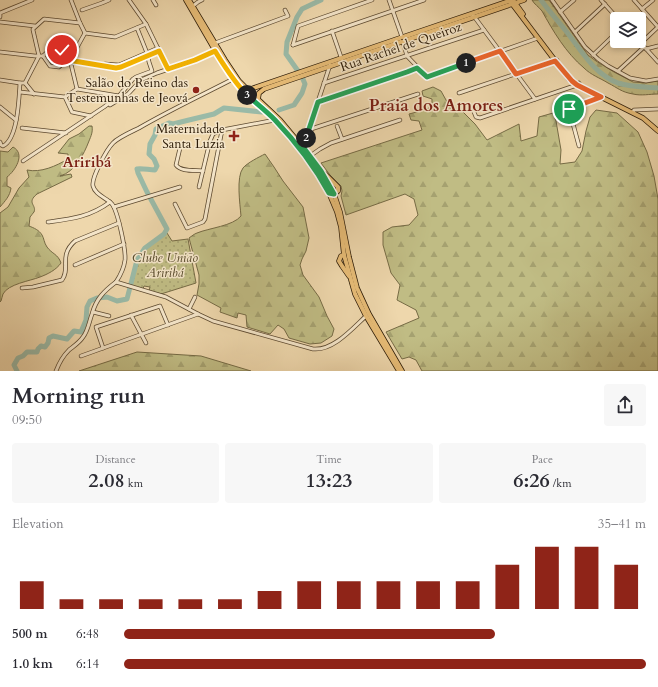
<!DOCTYPE html>
<meta charset="utf-8">
<style>
:root{--surface:#fff;--page:#f7f7f7;--text:#2b2b33;--muted:#7c7c81;--accent:#8f2418}
body{margin:0;font-family:Cardo,serif;background:var(--page);color:var(--text);height:100vh;display:flex;flex-direction:column;font-size:15px;white-space:nowrap}
*{box-sizing:border-box;margin:0}
p{font-size:13px;color:var(--muted)}
.icon{flex:none;width:22px;height:22px;fill:none;stroke:currentColor;stroke-width:2;stroke-linecap:round;stroke-linejoin:round}
.map{position:relative;height:371px;overflow:hidden}
.panel{display:flex;flex-direction:column;background:var(--surface);flex:1}
.panel>*{flex:none}
.controls{position:absolute;left:610px;top:12px;display:grid;gap:8px}
.controls a{display:grid;place-items:center;width:36px;height:36px;border-radius:4px;background:var(--surface);box-shadow:0 2px 6px #0003;font-size:20px}
.pin{position:absolute;display:grid;place-items:center;width:34px;height:34px;color:#fff;margin:-17px;border:2px solid #fff;border-radius:50%;box-shadow:0 1px 4px #0007}
.km{position:absolute;width:20px;height:20px;margin:-10px;border-radius:50%;background:#222;color:#fff;font-size:11px;line-height:20px;text-align:center}
.round{display:grid;place-items:center;flex:none;width:42px;height:42px;border-radius:4px;background:var(--page)}
.head{display:flex;align-items:center;justify-content:space-between;height:68px;padding:0 12px}
h1{font-size:22px;font-weight:600;line-height:30px}
.stats{display:grid;grid-template-columns:repeat(3,1fr);gap:6px;height:68px;padding:4px 12px}
.stats div{display:grid;align-content:center;border-radius:4px;background:var(--page);text-align:center}
.stats b{font-size:20px;font-weight:600}
.stats small{font-size:11px;font-weight:400}
.stats p{font-size:11px}
.chart{height:112px;padding:8px 12px}
.chart p{display:flex;justify-content:space-between}
.chart svg{width:100%;height:72px;margin-top:4px;stroke:var(--accent);stroke-width:6}
ul{padding:0 12px;list-style:none;font-size:13px}
li{display:grid;grid-template-columns:64px 48px 1fr;align-items:center;height:30px}
li i{height:10px;border-radius:5px;background:var(--accent)}
.map>svg:first-child{display:block}
</style>
<div class="map">
<svg width="658" height="371" viewBox="0 0 658 371">
<defs>
<pattern id="forest-firs" width="22" height="20" patternUnits="userSpaceOnUse"><rect width="22" height="20" fill="#c0bc84"/><path d="M5 1l3.5 6h-7zM16 11l3.5 6h-7z" fill="#a5a170"/></pattern>
<pattern id="park-dots" width="8" height="8" patternUnits="userSpaceOnUse"><rect width="8" height="8" fill="#c0bc84"/><path d="M2 2h.1M6 6h.1" fill="none" stroke="#a5a170" stroke-width="1.8" stroke-linecap="round"/></pattern>
</defs>
<rect width="100%" height="100%" fill="#eed7ac"/>
<filter id="stains"><feTurbulence type="fractalNoise" baseFrequency=".005" numOctaves="4"/><feColorMatrix values="0 0 0 0 .2 0 0 0 0 .09 0 0 0 0 .02 0 0 0 .5 -.17"/></filter>
<radialGradient id="worn" r=".72"><stop offset=".6" stop-color="#630" stop-opacity="0"/><stop offset="1" stop-color="#630" stop-opacity=".3"/></radialGradient>
<g fill="url(#forest-firs)" stroke="#766b45">
<path d="M532,0H549L582,47L588,55L596,61L614,72L633,82L646,83L658,81V94C650,94 641,96 633,94C621,92 618,88 608,83C600,78 591,75 584,68C566,53 553,31 542,11C539,7 534,4 532,0Z"/>
<polygon points="433,87 441,91 451,109 462,111 475,124 487,140 519,124 521,141 537,136 539,117 553,113 556,121 561,150 560,164 575,162 582,151 586,131 590,117 596,110 617,113 638,132 647,152 654,176 658,199 658,371 422,371 416,360 409,357 402,359 386,332 419,318 416,310 397,300 400,285 391,273 383,245 383,232 392,227 409,225 418,215 414,199 405,194 346,215 341,196 342,191 341,186 330,175 321,163 422,130 419,121 411,120 409,114 428,109 432,103 432,99 423,96 422,91"/>
<path d="M89,126H92C93,132 91,136 89,141C84,154 75,172 60,176L71,174L72,177L37,194C26,203 37,205 34,212C33,213 31,216 30,217L29,226C34,228 39,230 42,235C44,238 44,243 47,247C52,254 58,254 61,263C56,270 48,274 40,277C30,281 8,284 3,294C2,296 2,299 1,301L0,302V213L8,207L19,188L29,177L27,170C41,173 56,166 68,159V154L58,153L69,139L79,134Z"/>
<path d="M13,147C26,154 15,171 7,177V186L11,188C10,196 5,201 0,207V151L8,152Z"/>
<path d="M265,154L274,167L283,181L303,207L309,238L306,251L302,259L300,265L303,275L319,297L327,316L334,329L332,336L321,343L310,344L289,338L284,329L278,325L270,334L247,327L246,315L238,313L237,318L220,312L221,308L197,295L199,284V275L189,238C192,236 194,234 197,233C209,228 233,226 241,216C240,204 236,177 243,168C247,163 259,157 265,154Z"/>
<polygon points="137,352 201,356 251,371 79,371"/>
</g>
<path fill="url(#park-dots)" stroke="#766b45" d="M167,233L172,241L188,239L196,283L161,294L149,291L150,287L144,286L143,289L131,286C133,278 134,269 138,261C144,248 156,241 167,233Z"/>
<g fill="none" stroke-linecap="round" stroke-linejoin="round">
<g stroke="#9abaa7" stroke-width="5">
<path d="M541,0C549,11 558,21 566,31C581,50 594,74 618,83C631,87 645,87 658,88"/>
<polyline points="298,71 286,54 287,42 297,17 302,9 321,0"/>
<polyline points="279,110 294,105 302,93 305,84 302,77"/>
<path d="M17,371L14,365L18,358L23,356L27,352H37L38,349L41,346L45,347L48,343L49,338L53,336L67,339L74,331L81,332L86,320L87,307L90,301L97,298L107,297L117,301L127,299L137,260L145,248L164,234L167,229L147,192L138,173L137,169C142,168 149,170 155,170L157,166L154,159L149,154L150,144L155,135L156,129L169,123L173,124L189,120L214,114L224,108L262,112"/>
</g>
<defs>
<g id="minor">
<polyline points="71,0 80,23 85,33"/>
<polyline points="129,0 146,24 168,69"/>
<polyline points="153,0 156,5"/>
<polyline points="389,0 402,37"/>
<polyline points="552,0 585,47 598,59 608,66 630,78 646,81 658,79"/>
<polyline points="601,0 618,19"/>
<polyline points="634,0 658,27"/>
<polyline points="193,6 198,2 202,0"/>
<polyline points="642,9 653,0"/>
<polyline points="82,10 102,3 109,0"/>
<polyline points="560,12 574,0"/>
<polyline points="473,15 535,99"/>
<polyline points="0,17 0,13 32,0"/>
<polyline points="0,22 35,26"/>
<polyline points="332,31 342,60"/>
<polyline points="575,32 605,4"/>
<polyline points="85,33 115,37 146,24"/>
<polyline points="639,41 658,62"/>
<polyline points="403,42 407,56 427,77 538,38"/>
<polyline points="215,43 288,16 285,10"/>
<polyline points="641,43 658,27"/>
<polyline points="293,45 424,0"/>
<polyline points="293,45 298,26 372,0"/>
<polyline points="646,49 658,46"/>
<polyline points="0,52 35,56 43,56 51,49 62,50 68,59 74,61 116,68 121,67 159,51"/>
<polyline points="593,55 617,32"/>
<polyline points="43,56 50,66 59,67 68,59"/>
<polyline points="105,64 119,65 158,48"/>
<polyline points="618,71 644,47"/>
<polyline points="0,80 20,83 25,83 34,94"/>
<polyline points="25,83 39,56 33,30 33,29 44,19 80,23"/>
<polyline points="324,83 484,30"/>
<polyline points="77,89 119,96"/>
<polyline points="20,92 65,97 72,112 91,116"/>
<polyline points="459,93 557,60"/>
<polyline points="65,97 77,89 70,60 85,33"/>
<polyline points="318,101 407,72 417,68"/>
<polyline points="110,105 128,94 141,80 157,73 195,60 215,51"/>
<polyline points="0,107 16,120"/>
<polyline points="474,112 476,117 480,118 577,85 579,83"/>
<polyline points="633,112 634,110 658,109"/>
<polyline points="337,126 342,139"/>
<polyline points="22,128 66,133"/>
<polyline points="308,130 418,94"/>
<path d="M0,142L1,145L3,146C18,139 19,98 20,83"/>
<polyline points="579,146 569,109 601,97"/>
<polyline points="303,147 330,65"/>
<path d="M180,148L176,165C181,172 195,170 203,171"/>
<polyline points="310,156 320,149 331,143 400,120"/>
<polyline points="23,161 104,107 119,96 133,79 136,77 152,71 149,62 147,53 137,28"/>
<polyline points="199,187 210,141 213,134 222,130"/>
<polyline points="175,204 187,228 203,222 205,219 222,130 275,120"/>
<polyline points="114,207 180,187"/>
<path d="M48,222C71,219 90,217 110,202"/>
<polyline points="75,265 124,244"/>
<path d="M116,282C120,276 124,268 125,260C126,250 118,212 112,204C107,198 95,195 93,186C91,178 107,149 113,143C119,137 131,132 139,128C170,110 202,95 233,79"/>
<path d="M22,288L33,287L62,280C71,268 58,256 75,241L119,223"/>
<polyline points="189,309 195,297"/>
<polyline points="93,312 109,316"/>
<polyline points="131,315 146,343"/>
<polyline points="103,348 96,327 160,306 168,325"/>
<polyline points="81,356 198,314"/>
<path d="M56,371C59,363 63,356 69,350C74,346 80,342 83,337C88,331 89,322 92,314C96,299 104,291 116,282L166,297L198,314L213,321L313,349C333,351 352,329 366,316"/>
</g>
<g id="major">
<polyline points="186,0 223,64 236,83 246,94 263,108 281,126 311,164 321,178 329,193 337,212 341,227 344,255 355,294 366,316 399,371"/>
<polyline points="189,0 225,60 239,81 248,90 280,120 315,162 327,180 334,194 340,212 349,257 357,288 369,314 402,371"/>
<polyline points="513,0 523,14"/>
<polyline points="510,1 569,79 577,85 643,118 658,131"/>
<polyline points="403,37 512,0"/>
<polyline points="404,41 524,0"/>
<polyline points="248,90 400,38"/>
<polyline points="258,99 259,93 264,89 401,42"/>
<polyline points="325,174 338,187 338,191 334,194 331,194"/>
<polyline points="344,255 341,256 339,261 342,266 349,276"/>
</g>
</defs>
<use href="#minor" stroke="#5c4930" stroke-width="4.5"/>
<use href="#major" stroke="#2b1a06" stroke-width="5.5"/>
<use href="#minor" stroke="#f4e5c9" stroke-width="3"/>
<use href="#major" stroke="#e7bc76" stroke-width="4"/>
</g>
<g fill="none" stroke-linecap="round" stroke-linejoin="round">
<defs>
<polyline id="split-1" points="466,63 500,51 516,74 555,61 572,81 577,85 601,97 569,109"/>
<polyline id="split-2" points="306,138 318,102 407,72 417,68 427,77 466,63"/>
<path id="split-3" d="M247,95C257,104 266,111 275,120C296,142 315,167 329,193L334,194L321,171L303,147L306,138"/>
<path id="split-4" d="M62,50L68,59L74,61L116,68L121,67L159,51L168,69L195,60L215,51C225,67 234,82 247,95"/>
</defs>
<use href="#split-1" stroke="#fff" stroke-width="8"/>
<use href="#split-2" stroke="#fff" stroke-width="8"/>
<use href="#split-3" stroke="#fff" stroke-width="8"/>
<use href="#split-4" stroke="#fff" stroke-width="8"/>
<use href="#split-1" stroke="#f0652b" stroke-width="5"/>
<use href="#split-2" stroke="#22a559" stroke-width="5"/>
<use href="#split-3" stroke="#22a559" stroke-width="5"/>
<use href="#split-4" stroke="#f5b400" stroke-width="5"/>
</g>
<g fill="#8f2418" stroke="#f4e5c9" stroke-width="1.5">
<circle cx="196" cy="90" r="4"/>
<path d="M232 130h4v4h4v4h-4v4h-4v-4h-4v-4h4z"/>
</g>
<g text-anchor="middle" dominant-baseline="central" stroke-width="3" stroke-linejoin="round" paint-order="stroke">
<g font-size="13" fill="#2b1a06" stroke="#f4e5c9">
<text transform="translate(401 47) rotate(-19)">Rua Rachel de Queiroz</text>
</g>
<g font-size="13" fill="#2b1a06" stroke="#f4e5c9" text-anchor="end">
<text x="188" y="83">Salão do Reino das<tspan x="188" dy="15">Testemunhas de Jeová</tspan></text>
<text x="225" y="129">Maternidade<tspan x="225" dy="15">Santa Luzia</tspan></text>
</g>
<g font-size="13" font-style="italic" fill="#584b2c" stroke="#f4e5c9">
<text x="165" y="258">Clube União<tspan x="165" dy="15">Ariribá</tspan></text>
</g>
<g font-size="15" font-weight="bold" fill="#7a1f14" stroke="#f4e5c9">
<text x="87" y="162">Ariribá</text>
</g>
<g font-size="17" font-weight="bold" fill="#7a1f14" stroke="#f4e5c9">
<text x="436" y="105">Praia dos Amores</text>
</g>
</g>
<rect width="100%" height="100%" filter="url(#stains)"/>
<rect width="100%" height="100%" fill="url(#worn)"/>
</svg>
<div class="controls">
<a><svg class="icon" aria-label="layers" viewBox="0 0 24 24"><path d="M12 4l9 5-9 5-9-5zM3 14l9 5 9-5"/></svg></a>
</div>
<div class="pin" style="left:569px;top:109px;background:#1e9e55"><svg class="icon" aria-label="arrive" viewBox="0 0 24 24"><path d="M6 21V4h12l-3 4 3 4H6"/></svg></div>
<div class="pin" style="left:62px;top:50px;background:#d93025"><svg class="icon" aria-label="check" viewBox="0 0 24 24"><path d="M5 12l5 5 9-10"/></svg></div>
<b class="km" style="left:466px;top:63px">1</b>
<b class="km" style="left:306px;top:138px">2</b>
<b class="km" style="left:247px;top:95px">3</b>
</div>
<section class="panel">
<div class="head"><div><h1>Morning run</h1><p>09:50</p></div><a class="round"><svg class="icon" aria-label="share" viewBox="0 0 24 24"><path d="M12 15V3M7 8l5-5 5 5M5 13v7h14v-7"/></svg></a></div>
<div class="stats">
<div><p>Distance</p><b>2.08<small> km</small></b></div>
<div><p>Time</p><b>13:23</b></div>
<div><p>Pace</p><b>6:26<small> /km</small></b></div>
</div>
<div class="chart"><p><span>Elevation</span>35–41 m</p>
<svg viewBox="0 0 160 44" preserveAspectRatio="none"><path d="M5 44V27M15 44V38M25 44V38M35 44V38M45 44V38M55 44V38M65 44V33M75 44V27M85 44V27M95 44V27M105 44V27M115 44V27M125 44V17M135 44V6M145 44V6M155 44V17"/></svg>
</div>
<ul>
<li><b>500 m</b>6:48<i style="width:71%"></i></li>
<li><b>1.0 km</b>6:14<i style="width:100%"></i></li>
</ul>
</section>
